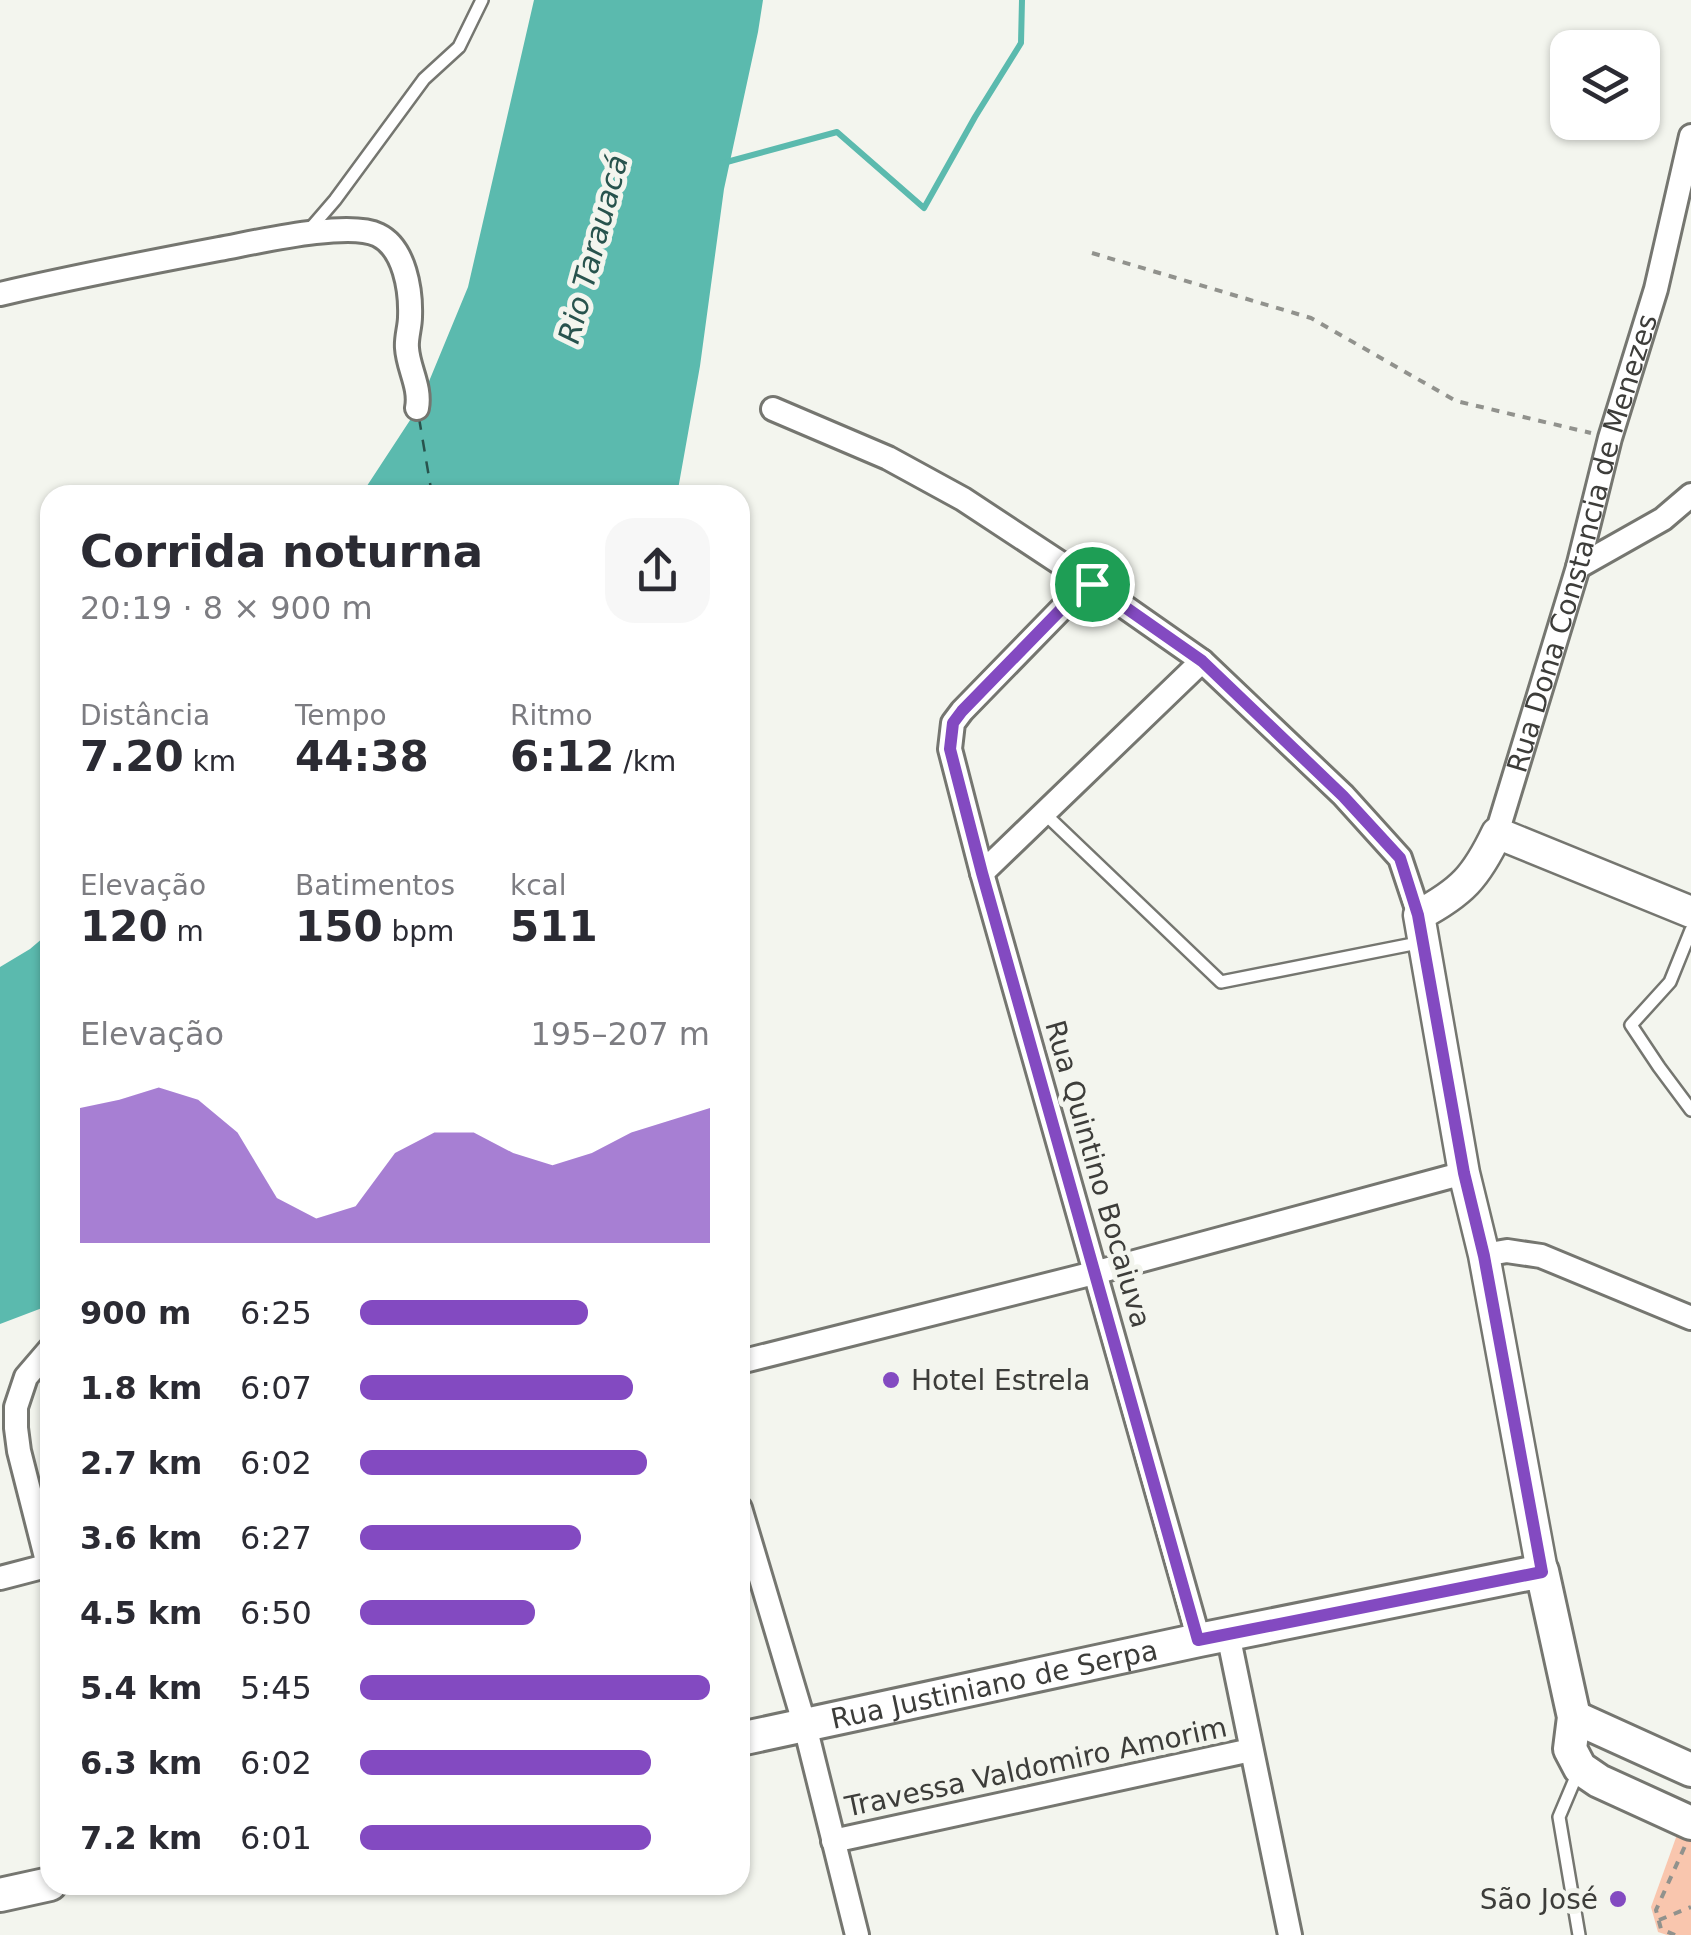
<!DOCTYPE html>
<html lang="pt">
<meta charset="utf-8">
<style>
:root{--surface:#fff;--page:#f7f7f7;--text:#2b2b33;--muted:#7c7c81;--accent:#834ac1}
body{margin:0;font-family:"DejaVu Sans",sans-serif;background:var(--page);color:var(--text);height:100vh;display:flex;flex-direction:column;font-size:38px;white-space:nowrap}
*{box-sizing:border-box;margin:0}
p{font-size:32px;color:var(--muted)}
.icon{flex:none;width:55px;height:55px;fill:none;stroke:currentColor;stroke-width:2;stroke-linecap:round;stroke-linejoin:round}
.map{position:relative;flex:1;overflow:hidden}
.panel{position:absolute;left:40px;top:485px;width:710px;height:1410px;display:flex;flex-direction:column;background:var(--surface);border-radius:30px;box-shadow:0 2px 8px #0004}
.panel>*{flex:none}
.fabs{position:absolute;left:1550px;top:30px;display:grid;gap:20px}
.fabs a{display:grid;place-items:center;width:110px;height:110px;border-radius:20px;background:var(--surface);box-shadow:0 2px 8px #0004;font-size:50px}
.pin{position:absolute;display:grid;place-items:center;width:85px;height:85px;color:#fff;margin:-42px;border:5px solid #fff;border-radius:50%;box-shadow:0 2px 10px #0007}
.round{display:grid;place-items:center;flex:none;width:105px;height:105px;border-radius:30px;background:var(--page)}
.head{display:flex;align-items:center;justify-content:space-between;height:170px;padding:0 40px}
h1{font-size:45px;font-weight:700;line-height:75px}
.metrics{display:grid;grid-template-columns:repeat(3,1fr);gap:15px;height:170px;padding:10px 40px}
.metrics div{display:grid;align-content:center}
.metrics b{font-size:42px;font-weight:700}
.metrics small{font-size:28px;font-weight:400}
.metrics p{font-size:28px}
.chart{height:280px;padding:20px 40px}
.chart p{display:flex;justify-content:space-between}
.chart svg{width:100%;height:180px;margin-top:10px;fill:var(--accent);opacity:.7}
ul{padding:0 40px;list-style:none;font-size:32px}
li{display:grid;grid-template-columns:160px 120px 1fr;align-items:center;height:75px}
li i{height:25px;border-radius:12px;background:var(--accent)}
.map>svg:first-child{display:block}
</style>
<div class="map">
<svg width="1691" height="1935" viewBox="0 0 1691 1935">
<rect width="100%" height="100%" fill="#f3f5ee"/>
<polygon fill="#f9c6ae" points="1678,1832 1691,1838 1691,1935 1667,1935 1658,1932 1651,1907"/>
<g fill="#5bbaae">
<polygon points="534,0 763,0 758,32 724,189 700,366 677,495 361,495 418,408 468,287"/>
<polygon points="50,932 50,1305 0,1324 0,967 30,949"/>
</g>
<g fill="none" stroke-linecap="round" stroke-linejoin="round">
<polyline stroke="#5bbaae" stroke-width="6" points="723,163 837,132 924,208 975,117 1021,43 1022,0"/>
<polyline stroke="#28534d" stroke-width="2.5" stroke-dasharray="12 10" stroke-linecap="butt" points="419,418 432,495"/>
<defs>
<g id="service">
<polyline points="310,229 335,200 424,79 459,47 482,0"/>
<polyline points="1044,813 1221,982 1423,942"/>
<polyline points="1691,930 1670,982 1631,1025 1659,1067 1691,1110"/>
<polyline points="1578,1772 1559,1817 1579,1935"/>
</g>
<g id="minor">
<path d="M0,294C73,277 145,263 219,249C253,243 348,220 378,235C405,248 411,291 410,317C410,327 406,338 407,348C408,368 421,387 417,408"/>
<polyline points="773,409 888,458 963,499 1092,584 1202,661 1343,795 1400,858 1419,915"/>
<polyline points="1578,567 1663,519 1691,495"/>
<polyline points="1092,584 1076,594 962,711 953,723 950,749 982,873 1199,1640"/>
<path id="s1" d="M1497,833L1578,567L1610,438L1656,289L1691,136"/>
<polyline points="982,873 1202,661"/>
<polyline points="1484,1255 1507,1251 1541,1256 1691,1318"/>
<polyline points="740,1362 1094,1273 1464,1173"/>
<polyline points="740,1508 805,1726 857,1935"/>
<polyline points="48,1565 19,1451 16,1428 16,1407 26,1377 50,1349"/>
<polyline points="0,1578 50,1565"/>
<polyline points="1228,1634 1290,1935"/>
<polyline points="833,1841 1251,1750"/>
</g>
<path id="tertiary" d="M1542,1571L1484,1255L1464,1173L1419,915C1462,892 1476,877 1497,833L1691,912"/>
<g id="secondary">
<polyline points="1574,1717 1691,1770"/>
<path id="s2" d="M740,1739L1199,1640L1542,1571L1574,1717L1570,1749L1580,1768L1599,1781L1691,1823"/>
<polyline points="0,1895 50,1884"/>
</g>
</defs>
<use href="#service" stroke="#757670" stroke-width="16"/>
<use href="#minor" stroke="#757670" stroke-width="28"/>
<use href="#tertiary" stroke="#757670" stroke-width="35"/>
<use href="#secondary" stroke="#757670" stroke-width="38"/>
<g stroke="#91928d" stroke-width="4" stroke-dasharray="8 8" stroke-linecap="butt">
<polyline points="1092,253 1311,318 1456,401 1591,433"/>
<polyline points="1659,1920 1691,1907"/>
<polyline points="1675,1935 1661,1929 1656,1910 1685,1846"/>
</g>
<use href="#service" stroke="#fff" stroke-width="11"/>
<use href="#minor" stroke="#fff" stroke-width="22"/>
<use href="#tertiary" stroke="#fff" stroke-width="30"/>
<use href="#secondary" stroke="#fff" stroke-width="32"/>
</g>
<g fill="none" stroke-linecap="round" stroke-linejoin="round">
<defs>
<polygon id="route" points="1092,584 1202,661 1343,796 1400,858 1418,915 1464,1173 1484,1256 1542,1572 1198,1640 982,873 950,749 953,723 962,711 1076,594"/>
</defs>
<use href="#route" stroke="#fff" stroke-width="20"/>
<use href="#route" stroke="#834ac1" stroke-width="12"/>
</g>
<g fill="#834ac1" stroke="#f3f5ee" stroke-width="4">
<circle cx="891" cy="1380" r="10"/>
<circle cx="1618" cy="1899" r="10"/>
</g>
<g text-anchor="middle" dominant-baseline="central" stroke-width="10" stroke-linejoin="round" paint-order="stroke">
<g font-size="28" fill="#3d3d3a" stroke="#f3f5ee">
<text stroke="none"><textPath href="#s1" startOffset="302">Rua Dona Constancia de Menezes</textPath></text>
<text transform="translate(1098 1174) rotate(74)">Rua Quintino Bocaiuva</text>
<text stroke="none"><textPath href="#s2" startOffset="260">Rua Justiniano de Serpa</textPath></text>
<text transform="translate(1036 1767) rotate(-12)">Travessa Valdomiro Amorim</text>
</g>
<g font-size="28" fill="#3d3d3a" stroke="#f3f5ee" text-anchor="start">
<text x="911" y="1380">Hotel Estrela</text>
<text x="1598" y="1899" text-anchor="end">São José</text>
</g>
<g font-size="30" font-style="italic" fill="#28534d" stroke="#f3f5ee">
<text transform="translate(593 249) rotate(-75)">Rio Tarauacá</text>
</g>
</g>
</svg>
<div class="fabs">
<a><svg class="icon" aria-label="layers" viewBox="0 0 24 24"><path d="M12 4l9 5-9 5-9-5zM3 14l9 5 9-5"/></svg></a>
</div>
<div class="pin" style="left:1092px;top:584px;background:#1e9e55"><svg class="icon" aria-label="arrive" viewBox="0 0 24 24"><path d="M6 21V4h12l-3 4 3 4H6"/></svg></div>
<section class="panel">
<div class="head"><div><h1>Corrida noturna</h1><p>20:19 · 8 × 900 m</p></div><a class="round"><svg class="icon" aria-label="share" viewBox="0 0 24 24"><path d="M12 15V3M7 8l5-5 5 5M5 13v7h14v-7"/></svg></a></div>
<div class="metrics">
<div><p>Distância</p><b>7.20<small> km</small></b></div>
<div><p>Tempo</p><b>44:38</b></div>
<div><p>Ritmo</p><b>6:12<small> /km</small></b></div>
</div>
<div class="metrics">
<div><p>Elevação</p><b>120<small> m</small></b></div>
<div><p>Batimentos</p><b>150<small> bpm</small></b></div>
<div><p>kcal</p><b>511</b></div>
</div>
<div class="chart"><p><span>Elevação</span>195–207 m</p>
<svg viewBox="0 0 160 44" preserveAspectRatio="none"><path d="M0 44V11L10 9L20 6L30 9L40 17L50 33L60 38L70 35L80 22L90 17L100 17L110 22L120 25L130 22L140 17L150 14L160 11V44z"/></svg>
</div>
<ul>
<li><b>900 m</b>6:25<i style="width:65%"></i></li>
<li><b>1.8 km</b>6:07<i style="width:78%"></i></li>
<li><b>2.7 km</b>6:02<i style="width:82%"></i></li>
<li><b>3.6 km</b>6:27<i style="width:63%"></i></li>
<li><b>4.5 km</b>6:50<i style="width:50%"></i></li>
<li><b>5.4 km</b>5:45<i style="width:100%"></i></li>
<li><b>6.3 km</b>6:02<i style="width:83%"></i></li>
<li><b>7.2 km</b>6:01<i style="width:83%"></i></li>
</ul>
</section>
</div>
